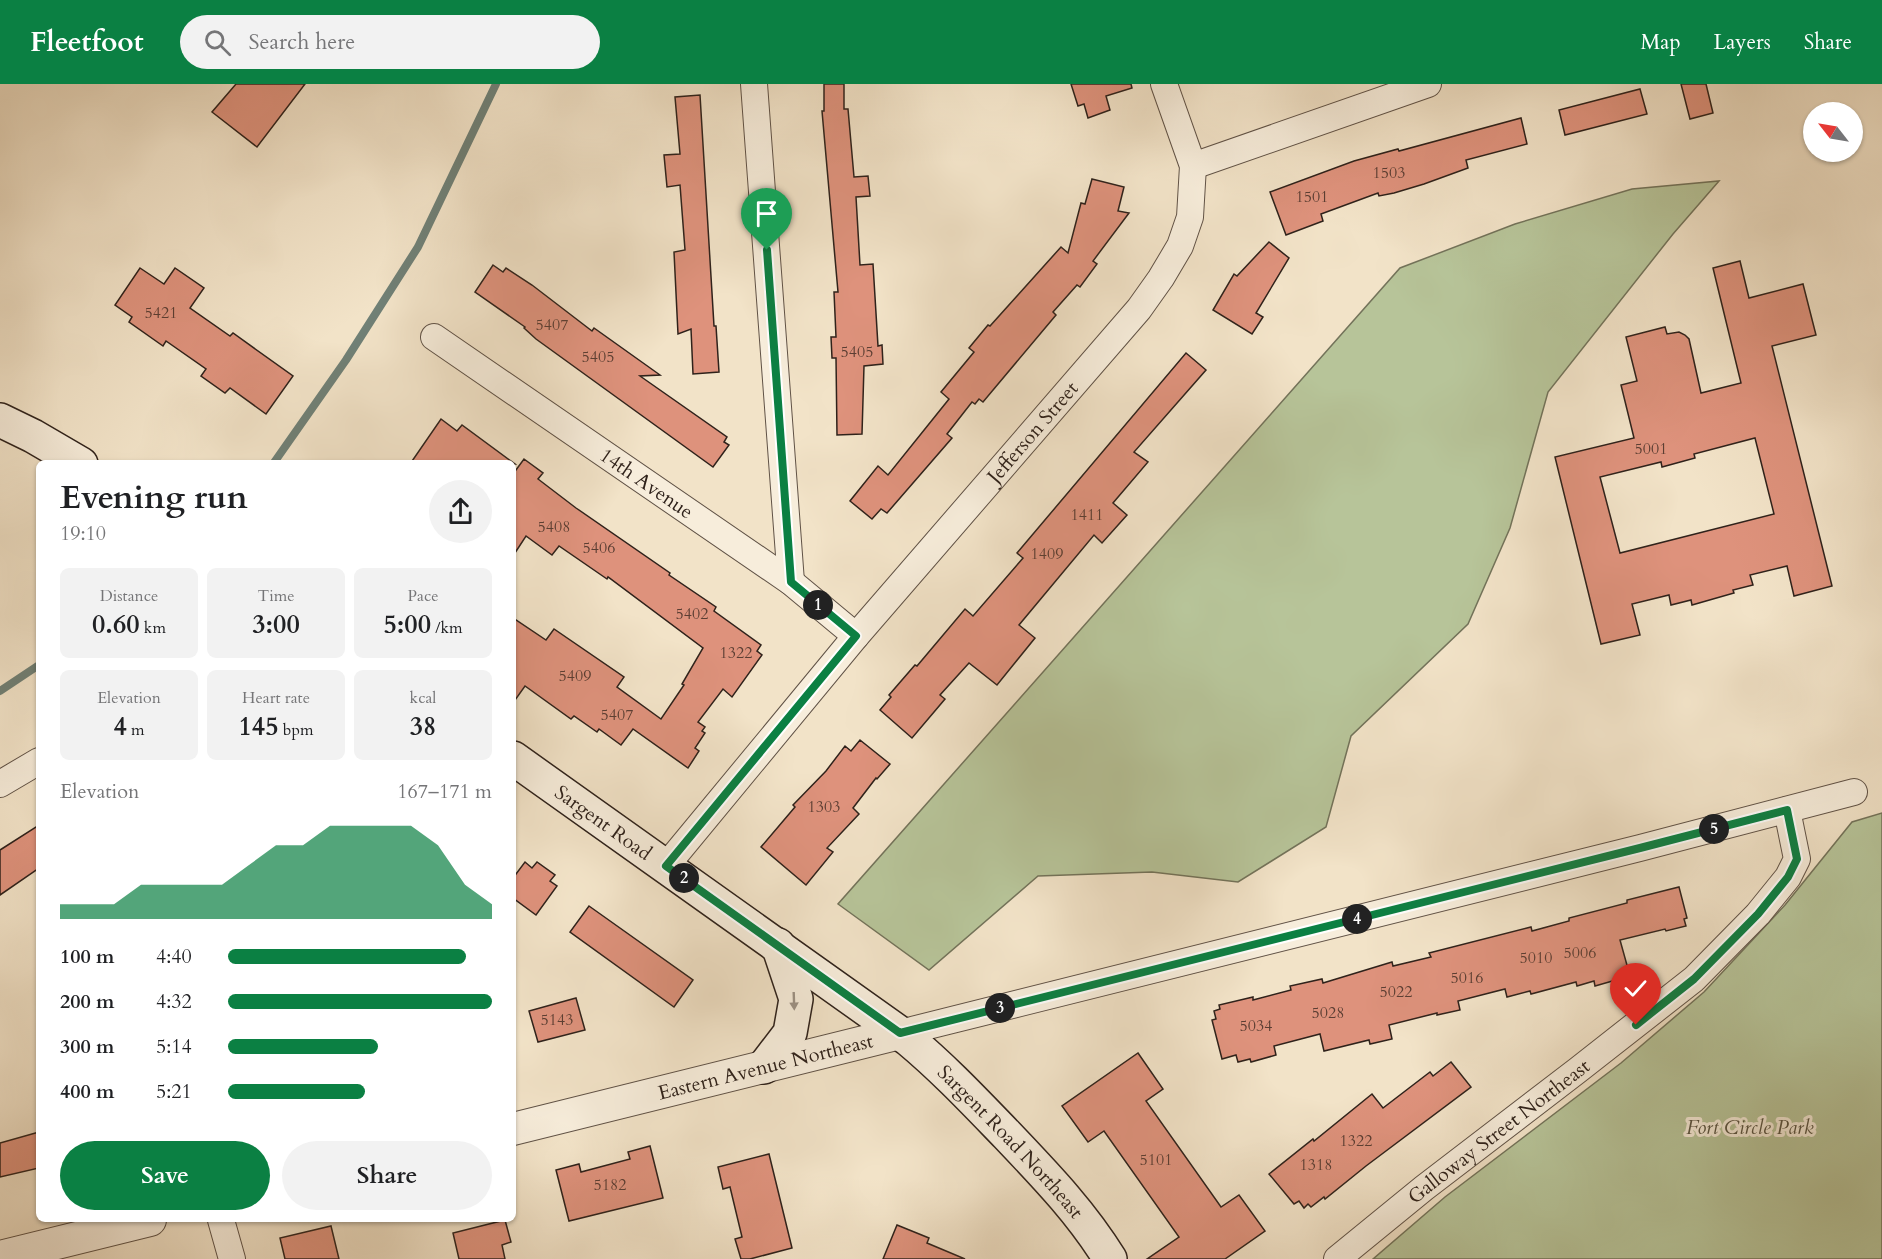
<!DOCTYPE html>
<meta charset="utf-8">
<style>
:root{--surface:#fff;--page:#f2f2f2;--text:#202124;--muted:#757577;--accent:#0b8043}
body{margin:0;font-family:Cardo,serif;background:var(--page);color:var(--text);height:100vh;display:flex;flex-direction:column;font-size:22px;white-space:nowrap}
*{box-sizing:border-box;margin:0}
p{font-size:20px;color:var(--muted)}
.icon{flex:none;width:33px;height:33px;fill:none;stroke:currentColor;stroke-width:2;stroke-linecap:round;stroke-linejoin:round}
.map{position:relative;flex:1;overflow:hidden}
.side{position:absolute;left:36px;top:376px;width:480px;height:762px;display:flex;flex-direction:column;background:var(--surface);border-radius:9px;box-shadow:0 2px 4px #0004}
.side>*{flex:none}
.needle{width:39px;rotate:301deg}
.fabs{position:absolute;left:1803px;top:18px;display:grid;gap:12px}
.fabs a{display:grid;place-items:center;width:60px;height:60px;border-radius:50%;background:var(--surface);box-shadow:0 2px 4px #0004;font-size:30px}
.pin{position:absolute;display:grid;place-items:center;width:51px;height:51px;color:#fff;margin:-62px -26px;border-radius:50% 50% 50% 0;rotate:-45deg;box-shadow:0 0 6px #0007}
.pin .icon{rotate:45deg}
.km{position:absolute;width:30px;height:30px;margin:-15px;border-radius:50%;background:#222;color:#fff;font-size:16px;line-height:30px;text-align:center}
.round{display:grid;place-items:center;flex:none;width:63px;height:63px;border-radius:32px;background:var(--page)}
.overview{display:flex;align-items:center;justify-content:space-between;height:102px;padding:0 24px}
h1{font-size:33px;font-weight:700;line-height:45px}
.metrics{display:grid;grid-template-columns:repeat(3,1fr);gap:9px;height:102px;padding:6px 24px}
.metrics div{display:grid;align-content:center;border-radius:9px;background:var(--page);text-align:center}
.metrics b{font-size:26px;font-weight:700}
.metrics small{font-size:16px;font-weight:400}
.metrics p{font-size:16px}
.chart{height:168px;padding:12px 24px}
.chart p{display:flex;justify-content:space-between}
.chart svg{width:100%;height:108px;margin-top:6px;fill:var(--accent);opacity:.7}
.button{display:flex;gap:12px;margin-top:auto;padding:12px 24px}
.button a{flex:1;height:69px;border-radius:36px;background:var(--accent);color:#fff;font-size:24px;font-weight:700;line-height:69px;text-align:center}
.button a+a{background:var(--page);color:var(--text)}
ul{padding:0 24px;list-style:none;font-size:20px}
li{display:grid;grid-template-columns:96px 72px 1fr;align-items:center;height:45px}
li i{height:15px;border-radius:8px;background:var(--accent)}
header{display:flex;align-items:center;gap:36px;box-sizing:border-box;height:84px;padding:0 30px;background:var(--accent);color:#fff}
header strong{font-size:28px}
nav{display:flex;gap:33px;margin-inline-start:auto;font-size:21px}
.search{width:420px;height:54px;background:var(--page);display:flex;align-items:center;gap:15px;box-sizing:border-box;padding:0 21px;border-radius:33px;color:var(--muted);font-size:22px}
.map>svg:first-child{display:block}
</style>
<header>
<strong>Fleetfoot</strong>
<div class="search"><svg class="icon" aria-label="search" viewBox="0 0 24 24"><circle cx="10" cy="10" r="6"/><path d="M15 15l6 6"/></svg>Search here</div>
<nav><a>Map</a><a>Layers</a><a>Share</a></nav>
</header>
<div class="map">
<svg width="1882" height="1175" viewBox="0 0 1882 1175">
<rect width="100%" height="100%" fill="#f2e3c8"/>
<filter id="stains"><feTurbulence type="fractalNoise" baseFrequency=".00333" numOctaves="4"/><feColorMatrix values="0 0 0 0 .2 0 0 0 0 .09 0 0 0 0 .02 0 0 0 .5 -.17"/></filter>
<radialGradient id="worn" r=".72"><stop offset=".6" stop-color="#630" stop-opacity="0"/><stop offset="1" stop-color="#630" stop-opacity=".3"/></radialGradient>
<g fill="#b7c499" stroke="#73735a" stroke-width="1.5">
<polygon points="1719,97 1673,150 1548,308 1510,444 1468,540 1351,652 1326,743 1238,798 1152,788 1038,792 929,886 838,820 1400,184 1515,140 1632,105"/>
<polygon points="1882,729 1882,1175 1373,1175 1445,1113 1621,979 1704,908 1785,821 1852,738"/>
</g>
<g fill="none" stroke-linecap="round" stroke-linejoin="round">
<g stroke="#708076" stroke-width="8">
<polyline points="273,380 346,276 418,163 496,0"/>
<polyline points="0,607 39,581"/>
</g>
</g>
<g fill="#de927c" stroke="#2f221b" stroke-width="1.5" fill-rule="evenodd">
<polygon points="236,0 305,0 257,63 212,28"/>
<polygon points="824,0 844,0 844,25 848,25 854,93 868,92 870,112 856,113 860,181 873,180 878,262 882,261 883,280 864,282 862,350 837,351 836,274 832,274 831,253 836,253 834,208 838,208 822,27 824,27"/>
<polygon points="1071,0 1131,0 1132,4 1106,12 1110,26 1088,34 1084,20 1078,22"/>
<polygon points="1681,0 1706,0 1713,29 1690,35"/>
<polygon points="1640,5 1647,30 1565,51 1559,26"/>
<polygon points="700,11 714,242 716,242 719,288 693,290 691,245 678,250 674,168 685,166 680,101 667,103 664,71 680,70 675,13"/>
<polygon points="1521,34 1527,60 1466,76 1468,84 1424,100 1394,109 1379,112 1378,109 1321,130 1323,137 1286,151 1270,108 1354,77 1398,65 1399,67"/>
<polygon points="1092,95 1124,103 1118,127 1129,129 1093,177 1097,180 1080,203 1077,201 1053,228 1056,231 983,318 979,315 975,320 972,318 947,350 952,354 887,429 881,425 872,435 850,417 878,382 888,391 949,315 941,308 974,268 969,264 988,241 990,242 1061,163 1068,169 1081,119 1085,120"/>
<polygon points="1269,158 1289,174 1256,229 1263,233 1252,250 1213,226 1234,190 1237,192"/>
<path d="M1740,177L1749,214L1803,200L1816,251L1772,262L1832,502L1794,512L1787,482L1750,491L1753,501L1733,506L1734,509L1692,521L1691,516L1671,521L1669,511L1632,520L1640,551L1601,560L1555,373L1634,354L1621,301L1637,297L1626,253L1665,243L1667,250L1679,248L1685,251L1689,255L1701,309L1741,299L1713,184ZM1755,354L1774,430L1620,469L1600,393L1661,378L1662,383L1695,374L1694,370Z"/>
<polygon points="493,181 503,188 506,184 532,201 592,247 594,244 660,291 640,292 727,353 724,358 729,361 713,383 536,255 524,244 525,243 475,208"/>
<polygon points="140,184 164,200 175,184 204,204 190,224 230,252 233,249 293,292 266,330 230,304 225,309 201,292 206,285 166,257 163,262 129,238 132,233 115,221"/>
<polygon points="1186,269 1206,286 1134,368 1148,378 1113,419 1127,431 1102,459 1094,451 1019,541 1035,554 997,601 969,579 940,611 945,615 912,654 880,626 891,613 889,611 915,581 917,582 965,525 973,532 1023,474 1017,469"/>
<polygon points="441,335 457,347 462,341 515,380 410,380"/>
<polygon points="524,375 543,389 538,395 576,424 670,489 669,491 716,523 714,527 761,561 757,567 762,571 732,613 723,605 698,638 705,643 702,647 705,649 695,664 699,667 688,684 633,645 621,661 599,645 597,648 574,632 571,635 525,602 513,619 513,534 546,556 554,545 624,593 617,603 661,635 684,601 682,600 703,564 608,493 607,495 559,462 552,471 526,452 513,472 513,390"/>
<polygon points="860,656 890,680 877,695 876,694 853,724 859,730 827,764 833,768 806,801 761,763 795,723 793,721 826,687 845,662 851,667"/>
<polygon points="39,741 39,784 0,811 0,766"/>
<polygon points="525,778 532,784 537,778 555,791 550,797 557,802 536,831 513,814 513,794"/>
<polygon points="1679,803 1687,834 1684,835 1686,842 1666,847 1665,845 1620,856 1630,892 1595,902 1594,897 1577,902 1576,898 1531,910 1530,907 1507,913 1505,905 1458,917 1460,926 1437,931 1437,929 1389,941 1392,955 1370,960 1369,956 1324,967 1320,950 1274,962 1276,971 1251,978 1250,975 1238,978 1236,971 1222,975 1212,936 1216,935 1214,927 1220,925 1219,921 1253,913 1253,916 1291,906 1290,902 1322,895 1323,899 1392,878 1393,882 1431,873 1429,869 1531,843 1532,847 1569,837 1569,834 1627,819 1627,816"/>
<polygon points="589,822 693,896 674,923 570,848"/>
<polygon points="576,914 585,946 538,958 529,927"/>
<polygon points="1138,969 1163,1005 1146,1017 1221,1123 1239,1111 1265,1147 1225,1175 1147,1175 1179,1153 1104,1047 1088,1058 1062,1022"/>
<polygon points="1451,978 1471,1003 1366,1082 1325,1115 1324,1113 1311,1123 1308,1120 1304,1124 1299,1117 1294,1120 1269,1090 1313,1055 1314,1057 1372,1010 1383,1024 1430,988 1433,992"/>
<polygon points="39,1048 39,1084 0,1093 0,1059"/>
<polygon points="650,1062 663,1114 569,1137 556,1086 579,1080 581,1088 630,1075 628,1068"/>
<polygon points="769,1070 792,1164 750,1175 741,1175 735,1155 742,1153 730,1103 723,1105 718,1083"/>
<polygon points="505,1136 511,1158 502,1161 505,1175 459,1175 453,1149"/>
<polygon points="897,1141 929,1154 927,1159 965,1175 883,1175"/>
<polygon points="331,1142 339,1175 285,1175 280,1154"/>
</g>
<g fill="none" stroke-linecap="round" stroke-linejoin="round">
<defs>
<g id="minor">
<polyline points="754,0 791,498"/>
<polyline points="1193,82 1428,0"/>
<path id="s1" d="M434,253L791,498L856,552"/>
<polyline points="0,700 39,677"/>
<path id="s2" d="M666,782L856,552L1139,225L1161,194L1180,162L1190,133L1193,82L1164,0"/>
<polyline points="900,949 1640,764 1854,708"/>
<polyline points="221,1136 232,1175"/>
<path id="s3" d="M1337,1175L1424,1104L1578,986L1694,895L1758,830L1788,793L1797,775L1787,726"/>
</g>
<g id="tertiary">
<path id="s4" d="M513,1045L900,949"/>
<polyline points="0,1173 150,1136"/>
</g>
<g id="secondary">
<polyline points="0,336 33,352 81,380"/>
<path id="s5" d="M513,674L908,955C944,985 975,1018 1007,1051C1045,1091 1081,1128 1110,1175"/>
<polyline points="764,983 790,949 796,915 778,861"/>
</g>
</defs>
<use href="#minor" stroke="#605246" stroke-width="28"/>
<use href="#tertiary" stroke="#605246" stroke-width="34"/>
<use href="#secondary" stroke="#2f221b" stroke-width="36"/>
<use href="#minor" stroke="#f7eddb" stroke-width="26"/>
<use href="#tertiary" stroke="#f7eddb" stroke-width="32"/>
<use href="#secondary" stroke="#f7eddb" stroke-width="33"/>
</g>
<defs><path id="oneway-solid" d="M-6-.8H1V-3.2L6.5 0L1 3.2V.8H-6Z" transform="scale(1.5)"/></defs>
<use fill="#9d9285" href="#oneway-solid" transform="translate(794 917) rotate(88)"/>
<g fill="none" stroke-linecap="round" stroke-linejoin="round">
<defs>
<polyline id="route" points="767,166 791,498 856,552 666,782 900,949 1640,764 1787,726 1797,775 1788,793 1758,830 1694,895 1636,941"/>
</defs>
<use href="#route" stroke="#fff" stroke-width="12"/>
<use href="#route" stroke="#0b8043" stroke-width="8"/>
</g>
<g text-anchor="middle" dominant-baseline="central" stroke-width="6" stroke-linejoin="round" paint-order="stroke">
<g font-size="16" fill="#5b3e33">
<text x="1389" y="89">1503</text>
<text x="1312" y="113">1501</text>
<text x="161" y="229">5421</text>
<text x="552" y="241">5407</text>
<text x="857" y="268">5405</text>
<text x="598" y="273">5405</text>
<text x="1651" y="365">5001</text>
<text x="1087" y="431">1411</text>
<text x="554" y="443">5408</text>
<text x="599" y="464">5406</text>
<text x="1047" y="470">1409</text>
<text x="692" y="530">5402</text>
<text x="736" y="569">1322</text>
<text x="575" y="592">5409</text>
<text x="617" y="631">5407</text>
<text x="824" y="723">1303</text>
<text x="1580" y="869">5006</text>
<text x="1536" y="874">5010</text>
<text x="1467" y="894">5016</text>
<text x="1396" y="908">5022</text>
<text x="1328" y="929">5028</text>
<text x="557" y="936">5143</text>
<text x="1256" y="942">5034</text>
<text x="1356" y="1057">1322</text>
<text x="1156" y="1076">5101</text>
<text x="1316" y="1081">1318</text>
<text x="610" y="1101">5182</text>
</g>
<g font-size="20" fill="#2f221b" stroke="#f7eddb">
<text stroke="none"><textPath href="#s2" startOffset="568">Jefferson Street</textPath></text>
<text stroke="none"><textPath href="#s1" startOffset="258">14th Avenue</textPath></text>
<text stroke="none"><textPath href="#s5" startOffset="111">Sargent Road</textPath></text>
<text stroke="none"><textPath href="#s4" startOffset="260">Eastern Avenue Northeast</textPath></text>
<text stroke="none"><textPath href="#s3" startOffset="206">Galloway Street Northeast</textPath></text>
<text stroke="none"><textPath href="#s5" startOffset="630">Sargent Road Northeast</textPath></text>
</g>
<g font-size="20" font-style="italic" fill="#585341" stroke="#f7eddb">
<text x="1750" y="1043">Fort Circle Park</text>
</g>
</g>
<rect width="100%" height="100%" filter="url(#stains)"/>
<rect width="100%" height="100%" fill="url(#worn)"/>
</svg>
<div class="fabs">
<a><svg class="needle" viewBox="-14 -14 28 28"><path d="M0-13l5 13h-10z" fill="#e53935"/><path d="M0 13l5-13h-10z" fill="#757577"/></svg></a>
</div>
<div class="pin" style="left:767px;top:166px;background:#1e9e55"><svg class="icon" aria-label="arrive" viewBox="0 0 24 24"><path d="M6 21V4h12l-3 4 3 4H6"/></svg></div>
<div class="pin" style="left:1636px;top:941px;background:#d93025"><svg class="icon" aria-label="check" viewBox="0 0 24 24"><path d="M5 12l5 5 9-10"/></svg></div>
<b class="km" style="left:818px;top:521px">1</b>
<b class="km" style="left:684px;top:794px">2</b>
<b class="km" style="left:1000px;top:924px">3</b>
<b class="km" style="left:1357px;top:835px">4</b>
<b class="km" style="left:1714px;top:745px">5</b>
<section class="side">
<div class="overview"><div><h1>Evening run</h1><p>19:10</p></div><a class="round"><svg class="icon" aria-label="share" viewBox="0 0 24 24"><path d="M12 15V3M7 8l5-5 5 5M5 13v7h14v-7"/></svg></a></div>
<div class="metrics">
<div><p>Distance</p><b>0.60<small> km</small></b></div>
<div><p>Time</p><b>3:00</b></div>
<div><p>Pace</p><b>5:00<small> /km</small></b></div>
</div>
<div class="metrics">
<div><p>Elevation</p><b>4<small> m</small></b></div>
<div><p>Heart rate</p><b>145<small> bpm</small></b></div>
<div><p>kcal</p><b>38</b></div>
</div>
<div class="chart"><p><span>Elevation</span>167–171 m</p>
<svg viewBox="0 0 160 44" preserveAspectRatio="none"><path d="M0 44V38L10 38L20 38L30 30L40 30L50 30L60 30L70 22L80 14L90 14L100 6L110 6L120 6L130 6L140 14L150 30L160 38V44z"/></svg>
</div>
<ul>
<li><b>100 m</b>4:40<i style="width:90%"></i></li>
<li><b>200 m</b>4:32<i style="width:100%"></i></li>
<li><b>300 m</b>5:14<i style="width:57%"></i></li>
<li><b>400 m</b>5:21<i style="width:52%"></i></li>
</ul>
<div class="button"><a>Save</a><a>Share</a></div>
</section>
</div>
